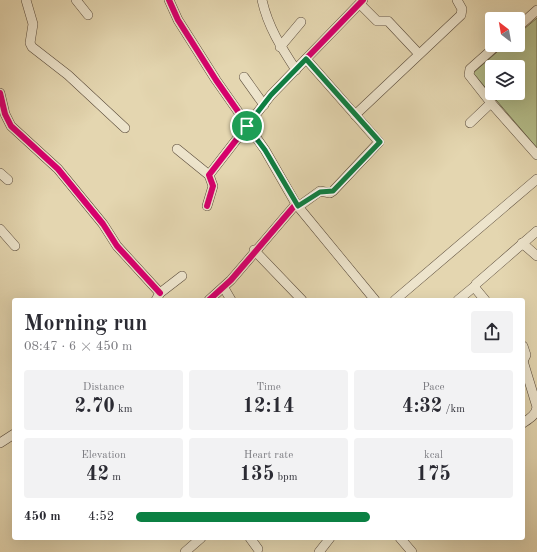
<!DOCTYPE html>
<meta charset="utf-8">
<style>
:root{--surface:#fff;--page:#f2f2f3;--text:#2b2b33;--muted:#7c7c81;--accent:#0b8043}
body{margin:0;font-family:"Old Standard TT",serif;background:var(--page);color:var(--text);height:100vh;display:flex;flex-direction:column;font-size:15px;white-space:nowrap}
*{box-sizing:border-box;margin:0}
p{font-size:13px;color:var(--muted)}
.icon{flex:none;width:22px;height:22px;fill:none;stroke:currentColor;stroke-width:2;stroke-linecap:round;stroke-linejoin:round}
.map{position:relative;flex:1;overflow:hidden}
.side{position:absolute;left:12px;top:298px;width:513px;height:242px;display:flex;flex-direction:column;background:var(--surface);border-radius:4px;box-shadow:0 4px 16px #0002}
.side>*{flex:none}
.needle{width:26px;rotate:329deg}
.fabs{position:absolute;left:485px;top:12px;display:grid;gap:8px}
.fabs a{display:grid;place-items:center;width:40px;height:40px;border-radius:4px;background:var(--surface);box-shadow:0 4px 16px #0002;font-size:20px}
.pin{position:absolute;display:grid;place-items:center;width:34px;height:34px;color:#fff;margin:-17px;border:2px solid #fff;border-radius:50%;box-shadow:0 1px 4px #0007}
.round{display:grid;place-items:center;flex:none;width:42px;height:42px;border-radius:4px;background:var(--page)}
.summary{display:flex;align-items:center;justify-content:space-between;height:68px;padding:0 12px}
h1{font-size:22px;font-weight:700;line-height:30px}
.metrics{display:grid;grid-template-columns:repeat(3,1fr);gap:6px;height:68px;padding:4px 12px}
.metrics div{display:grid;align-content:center;border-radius:4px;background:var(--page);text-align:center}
.metrics b{font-size:20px;font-weight:700}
.metrics small{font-size:11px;font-weight:400}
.metrics p{font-size:11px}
ul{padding:0 12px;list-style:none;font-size:13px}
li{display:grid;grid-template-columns:64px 48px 1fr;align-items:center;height:30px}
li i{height:10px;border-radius:5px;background:var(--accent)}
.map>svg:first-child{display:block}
</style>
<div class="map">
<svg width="537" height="552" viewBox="0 0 537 552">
<rect width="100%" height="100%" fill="#e4d6b0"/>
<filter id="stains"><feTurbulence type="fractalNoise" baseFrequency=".005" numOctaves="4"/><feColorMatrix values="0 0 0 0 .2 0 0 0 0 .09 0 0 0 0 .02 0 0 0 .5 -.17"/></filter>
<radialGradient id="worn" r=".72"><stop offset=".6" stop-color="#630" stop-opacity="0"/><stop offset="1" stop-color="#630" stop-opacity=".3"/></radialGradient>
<path fill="#b4be8b" stroke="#706e50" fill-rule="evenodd" d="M537,18V148L473,73L505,45H518V34ZM492,67H518V93H492Z"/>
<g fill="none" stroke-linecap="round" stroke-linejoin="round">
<defs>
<g id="minor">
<polyline points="26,0 33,24 30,43 32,47 68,75 125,128"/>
<polyline points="76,0 88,15"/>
<polyline points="169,0 178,20 216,80 265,150 296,204 231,280 209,300"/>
<path d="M262,0C268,27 281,47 296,70"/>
<polyline points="360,4 377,21 388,21 419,54"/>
<polyline points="518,27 537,10"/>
<polyline points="497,45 470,69 469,75 491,103 537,155"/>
<polyline points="280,47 301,22"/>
<polyline points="244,77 264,105"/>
<polyline points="0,93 5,114 11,126 58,169 103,224 117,246 160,293"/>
<polyline points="355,115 461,15 462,9 457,0"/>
<polyline points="470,123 491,103"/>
<polyline points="177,149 209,175"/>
<polyline points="0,173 8,180"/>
<polyline points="296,204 375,300"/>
<polyline points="207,206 213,186 209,175 271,95 363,0"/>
<polyline points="298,207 320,191 330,193 333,191 379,142 306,59"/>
<polyline points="0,229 15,246"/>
<polyline points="522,243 537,256"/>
<polyline points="254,250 302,300"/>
<polyline points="224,288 231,300"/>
<polyline points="156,300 160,293 182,276"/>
<polyline points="395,300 537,179"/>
<polyline points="458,300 475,286"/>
<polyline points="485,300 475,288 476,284 537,231"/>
<polyline points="523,346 526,355 523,361"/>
<path d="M523,423C529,419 536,415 537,407L523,361"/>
<polyline points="0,443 14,434"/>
<polyline points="250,538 258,549"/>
<polyline points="400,538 412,552"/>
<polyline points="185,552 201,538"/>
<polyline points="319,552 330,538"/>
</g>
</defs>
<use href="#minor" stroke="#5a4b3b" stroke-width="10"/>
<use href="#minor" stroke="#ede4cc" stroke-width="9"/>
<defs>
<g id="cycleway">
<polyline points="169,0 178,20 216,80 265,150 296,204 231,280 209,300"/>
<polyline points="0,93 5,114 11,126 58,169 103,224 117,246 160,293"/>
<polyline points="207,206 213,186 209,175 271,95 363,0"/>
</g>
</defs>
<use href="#cycleway" stroke="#ede4cc" stroke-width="8"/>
<use href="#cycleway" stroke="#d6006c" stroke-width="6"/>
</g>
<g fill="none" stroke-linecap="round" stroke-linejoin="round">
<defs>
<polygon id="route" points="306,59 380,142 333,191 320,192 298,206 265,150 247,126 271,95"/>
</defs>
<use href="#route" stroke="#fff" stroke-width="8"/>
<use href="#route" stroke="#0b8043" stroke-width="5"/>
</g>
<rect width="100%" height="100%" filter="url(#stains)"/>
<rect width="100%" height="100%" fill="url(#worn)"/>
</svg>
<div class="fabs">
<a><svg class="needle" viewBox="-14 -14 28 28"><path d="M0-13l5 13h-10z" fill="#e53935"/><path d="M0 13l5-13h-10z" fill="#7c7c81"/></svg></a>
<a><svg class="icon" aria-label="layers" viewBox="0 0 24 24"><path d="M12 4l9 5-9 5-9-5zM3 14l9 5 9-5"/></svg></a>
</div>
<div class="pin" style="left:247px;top:126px;background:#1e9e55"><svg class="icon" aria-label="arrive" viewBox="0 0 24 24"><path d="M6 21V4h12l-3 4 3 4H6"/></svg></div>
<section class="side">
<div class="summary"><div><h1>Morning run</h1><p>08:47 · 6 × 450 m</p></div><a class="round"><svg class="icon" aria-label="share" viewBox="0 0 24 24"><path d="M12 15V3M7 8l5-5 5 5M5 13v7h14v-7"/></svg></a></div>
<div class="metrics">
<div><p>Distance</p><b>2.70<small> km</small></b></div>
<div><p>Time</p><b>12:14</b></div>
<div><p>Pace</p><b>4:32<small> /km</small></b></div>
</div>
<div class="metrics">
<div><p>Elevation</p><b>42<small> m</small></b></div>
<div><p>Heart rate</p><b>135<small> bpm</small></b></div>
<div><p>kcal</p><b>175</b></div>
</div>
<ul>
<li><b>450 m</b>4:52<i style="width:62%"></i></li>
</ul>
</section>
</div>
